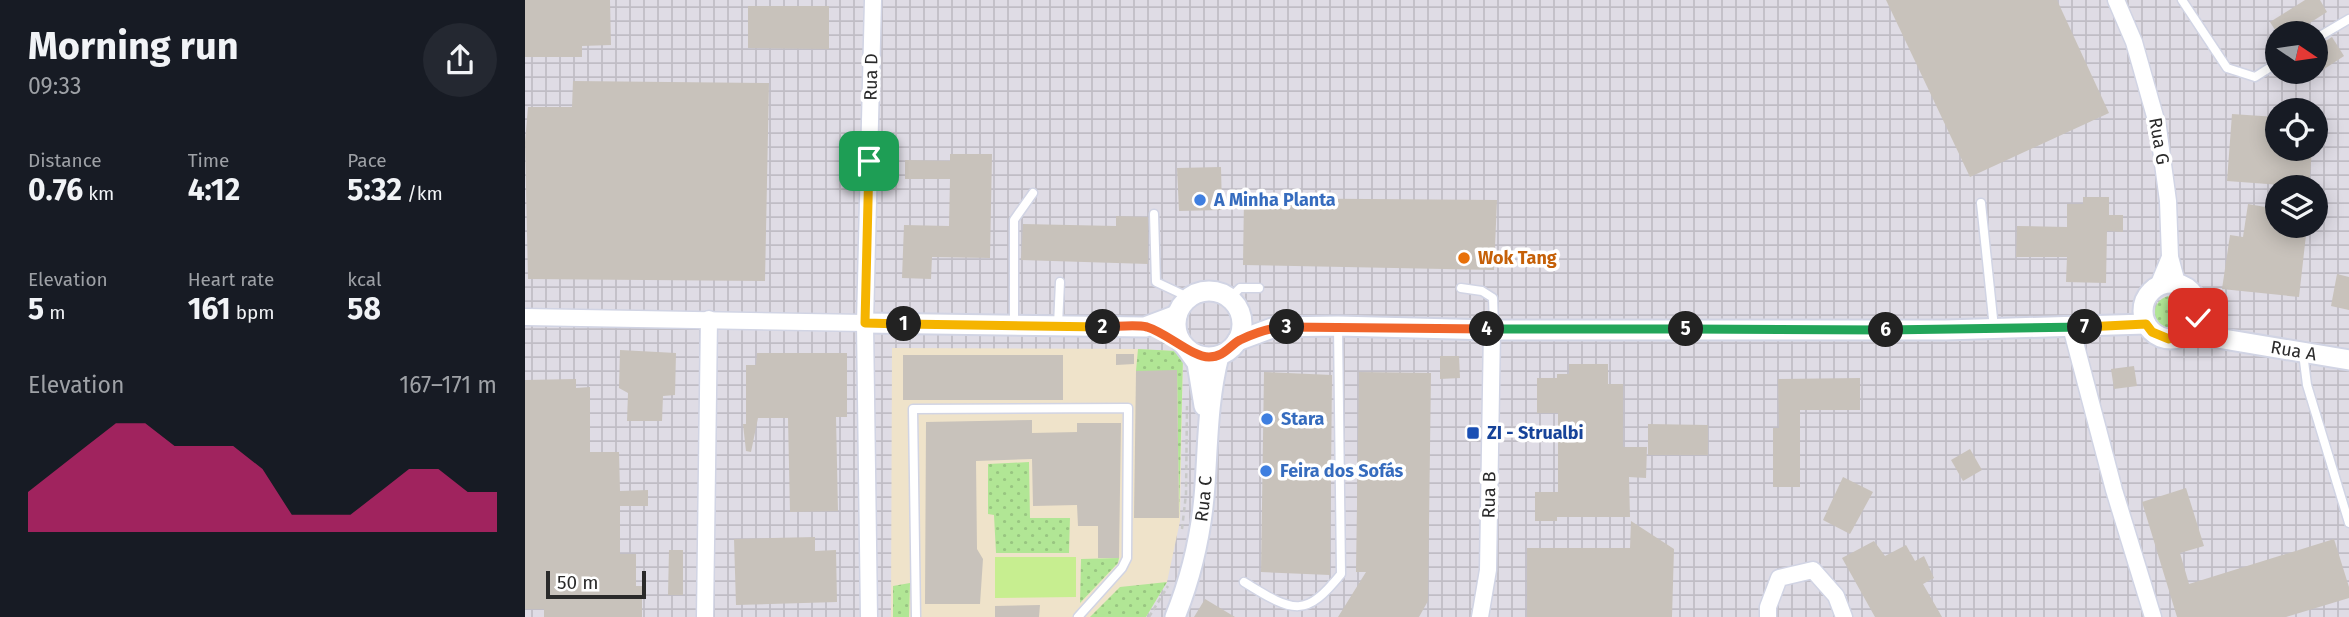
<!DOCTYPE html>
<meta charset="utf-8">
<style>
:root{--surface:#171b24;--page:#242831;--text:#f1f3f6;--muted:#9ea1a6;--accent:#db2777}
body{margin:0;font-family:"Fira Sans",sans-serif;background:var(--page);color:var(--text);height:100vh;display:flex;flex-direction:column;font-size:26px;white-space:nowrap}
*{box-sizing:border-box;margin:0}
p{font-size:23px;color:var(--muted)}
.icon{flex:none;width:38px;height:38px;fill:none;stroke:currentColor;stroke-width:2;stroke-linecap:round;stroke-linejoin:round}
.map{position:relative;flex:1;overflow:hidden}
.side{display:flex;flex-direction:column;background:var(--surface);width:525px}
.side>*{flex:none}
.needle{width:46px;rotate:103deg}
.fabs{position:absolute;left:1740px;top:21px;display:grid;gap:14px}
.fabs a{display:grid;place-items:center;width:63px;height:63px;border-radius:50%;background:var(--surface);box-shadow:0 4px 18px #0003;font-size:35px}
.scale{position:absolute;left:21px;bottom:18px;width:100px;box-sizing:border-box;padding-left:7px;border:4px solid #2a2a2a;border-top:0;font-size:19px;line-height:24px;white-space:nowrap;color:#2a2a2a;-webkit-text-stroke:5px #fff;paint-order:stroke}
.pin{position:absolute;display:grid;place-items:center;width:60px;height:60px;color:#fff;margin:-30px;border-radius:14px;box-shadow:0 4px 10px #0006}
.km{position:absolute;width:35px;height:35px;margin:-18px;border-radius:50%;background:#222;color:#fff;font-size:19px;line-height:35px;text-align:center}
.round{display:grid;place-items:center;flex:none;width:74px;height:74px;border-radius:37px;background:var(--page)}
.summary{display:flex;align-items:center;justify-content:space-between;height:119px;padding:0 28px}
h1{font-size:38px;font-weight:700;line-height:52px}
.figures{display:grid;grid-template-columns:repeat(3,1fr);gap:10px;height:119px;padding:7px 28px}
.figures div{display:grid;align-content:center}
.figures b{font-size:30px;font-weight:700}
.figures small{font-size:19px;font-weight:400}
.figures p{font-size:19px}
.chart{height:196px;padding:14px 28px}
.chart p{display:flex;justify-content:space-between}
.chart svg{width:100%;height:126px;margin-top:7px;fill:var(--accent);opacity:.7}
main{display:flex;flex:1;min-height:0}
.map>svg:first-child{display:block}
</style>
<main>
<section class="side">
<div class="summary"><div><h1>Morning run</h1><p>09:33</p></div><a class="round"><svg class="icon" aria-label="share" viewBox="0 0 24 24"><path d="M12 15V3M7 8l5-5 5 5M5 13v7h14v-7"/></svg></a></div>
<div class="figures">
<div><p>Distance</p><b>0.76<small> km</small></b></div>
<div><p>Time</p><b>4:12</b></div>
<div><p>Pace</p><b>5:32<small> /km</small></b></div>
</div>
<div class="figures">
<div><p>Elevation</p><b>5<small> m</small></b></div>
<div><p>Heart rate</p><b>161<small> bpm</small></b></div>
<div><p>kcal</p><b>58</b></div>
</div>
<div class="chart"><p><span>Elevation</span>167–171 m</p>
<svg viewBox="0 0 160 44" preserveAspectRatio="none"><path d="M0 44V30L10 22L20 14L30 6L40 6L50 14L60 14L70 14L80 22L90 38L100 38L110 38L120 30L130 22L140 22L150 30L160 30V44z"/></svg>
</div>
</section>
<div class="map">
<svg width="1824" height="617" viewBox="0 0 1824 617">
<defs>
<pattern id="industrial-grid" width="8" height="8" patternUnits="userSpaceOnUse" patternTransform="scale(1.75)"><rect width="8" height="8" fill="#dfdce5"/><path d="M0 4h8M4 0v8" fill="none" stroke="#c0bdc5"/></pattern>
<pattern id="grass-dots" width="8" height="8" patternUnits="userSpaceOnUse" patternTransform="scale(1.75)"><rect width="8" height="8" fill="#b1e695"/><path d="M2 2h.1M6 6h.1" fill="none" stroke="#98c581" stroke-width="1.8" stroke-linecap="round"/></pattern>
</defs>
<rect width="100%" height="100%" fill="#ede5db"/>
<path fill="url(#industrial-grid)" fill-rule="evenodd" d="M0,0H1824V617H0ZM1752,33H1790V72H1752ZM1752,110H1790V149H1752ZM1752,187H1790V226H1752Z"/>
<polygon fill="#efe3ca" points="367,348 613,349 651,351 658,357 655,521 642,582 621,617 366,617"/>
<g fill="url(#grass-dots)">
<circle cx="1646" cy="312" r="16"/>
<polygon points="613,349 651,351 658,357 654,518 652,371 611,371"/>
<polygon points="504,462 505,518 545,518 544,553 471,553 469,515 463,514 463,464"/>
<polygon points="594,558 593,563 555,603 556,559"/>
<polygon points="642,582 621,617 565,617 595,587"/>
<polygon points="385,583 384,617 368,617 368,586"/>
</g>
<polygon fill="#c7ee90" points="470,557 551,557 551,597 470,598"/>
<g fill="#c8c2bb">
<polygon points="0,0 85,0 86,45 57,46 57,57 0,57"/>
<polygon points="1361,0 1532,0 1584,113 1445,177"/>
<polygon points="1780,0 1795,0 1802,12 1769,33 1752,33 1745,22"/>
<polygon points="223,6 304,6 304,49 223,48"/>
<polygon points="1807,37 1819,56 1790,75 1790,48"/>
<polygon points="48,81 244,83 240,281 3,279 0,142 3,107 47,107"/>
<polygon points="1707,114 1752,117 1752,149 1787,149 1784,187 1702,181"/>
<polygon points="425,154 467,154 465,258 407,257 406,279 377,278 379,225 424,226 425,179 380,179 380,160 425,161"/>
<polygon points="696,167 697,210 654,211 652,168"/>
<polygon points="1558,197 1584,197 1584,215 1598,215 1598,232 1582,231 1581,283 1541,282 1542,257 1491,257 1492,226 1542,227 1542,204 1558,204"/>
<polygon points="719,198 972,200 969,270 718,265"/>
<polygon points="1723,204 1752,209 1752,226 1782,226 1774,297 1697,289 1705,235 1718,237"/>
<polygon points="591,216 623,217 623,264 496,260 498,224 591,226"/>
<polygon points="1812,274 1824,277 1824,310 1806,306"/>
<polygon points="95,350 151,353 150,395 138,396 137,421 102,421 103,393 94,388"/>
<polygon points="232,353 322,353 322,417 311,417 313,511 265,512 263,418 233,418 226,452 221,451 218,424 221,424 221,365 231,365"/>
<polygon points="591,354 609,354 609,364 591,365"/>
<rect x="378" y="355" width="160" height="45"/>
<polygon points="915,356 934,356 935,378 915,379"/>
<polygon points="1044,364 1083,364 1083,384 1098,384 1098,447 1122,447 1121,478 1104,477 1105,517 1032,517 1032,521 1010,521 1010,492 1033,492 1033,413 1012,413 1012,378 1032,378 1032,374 1044,374"/>
<polygon points="1609,366 1612,386 1589,389 1586,369"/>
<polygon points="652,370 654,518 609,518 611,371"/>
<polygon points="739,372 807,375 805,575 736,572"/>
<polygon points="834,372 906,373 903,601 894,617 813,617 841,572 831,572"/>
<polygon points="1335,378 1335,410 1275,410 1275,487 1248,487 1248,428 1254,428 1253,379"/>
<polygon points="51,379 51,388 65,387 65,452 94,452 95,491 123,490 123,506 95,506 95,554 111,554 111,586 117,586 117,617 19,617 19,609 0,609 0,380"/>
<polygon points="507,420 507,433 552,432 552,423 596,423 594,558 573,558 573,526 553,526 552,505 508,506 507,459 451,461 452,549 458,559 455,604 400,604 401,422"/>
<polygon points="1123,424 1183,425 1183,455 1123,455"/>
<polygon points="1445,449 1457,470 1438,481 1426,460"/>
<polygon points="1318,477 1348,492 1325,534 1298,520"/>
<polygon points="1661,488 1679,546 1655,553 1664,584 1809,539 1824,587 1824,598 1761,617 1652,617 1617,502"/>
<polygon points="1106,521 1149,549 1147,617 1002,617 1002,548 1105,548"/>
<polygon points="290,537 290,551 311,550 312,602 211,605 209,539"/>
<polygon points="1349,541 1360,556 1381,545 1390,561 1399,556 1409,578 1398,584 1417,617 1350,617 1317,558"/>
<polygon points="144,550 158,550 158,595 143,595"/>
<polygon points="680,599 710,617 669,617"/>
<polygon points="515,605 514,617 470,617 470,606"/>
</g>
<g fill="none" stroke-linecap="round" stroke-linejoin="round">
<defs>
<g id="service">
<polyline points="1657,0 1702,68 1730,77 1752,63"/>
<polyline points="1790,39 1824,19"/>
<polyline points="1456,203 1469,328"/>
<polyline points="629,214 631,282 663,297"/>
<polyline points="936,288 957,291 968,298 969,328"/>
<polyline points="705,298 715,288 734,288"/>
<polyline points="489,324 489,220 508,193"/>
<polyline points="533,325 535,282"/>
<polyline points="1778,353 1782,385 1824,523"/>
<path d="M719,582C770,614 781,617 816,574L813,326"/>
<polyline points="391,617 388,409 603,408 602,558 597,568 553,617"/>
</g>
<g id="minor">
<polyline points="1591,0 1609,42 1633,127 1643,201 1645,257 1633,286"/>
<polyline points="1645,257 1652,283"/>
<polyline points="0,317 340,323"/>
<polyline points="1546,327 1589,490 1628,617"/>
<polyline points="180,617 184,319"/>
<polyline points="344,617 340,323 348,0"/>
<polyline points="955,617 963,570 967,330"/>
<polyline points="1243,617 1243,607 1254,578 1288,570 1311,596 1319,617"/>
</g>
<g id="tertiary">
<circle cx="1646" cy="311" r="28"/>
<circle cx="684" cy="324" r="33"/>
<polyline points="340,323 620,327 652,315"/>
<path id="s1" d="M1663,333L1824,360"/>
<polyline points="712,341 750,327 813,326 967,330 1421,330 1621,324"/>
<polyline points="662,349 672,363 679,406"/>
<path id="s2" d="M650,617C667,575 677,530 680,485C683,441 683,399 694,356"/>
</g>
</defs>
<use href="#service" stroke="#d1d4e4" stroke-width="11"/>
<use href="#minor" stroke="#d1d4e4" stroke-width="19"/>
<use href="#tertiary" stroke="#d1d4e4" stroke-width="23"/>
<g stroke="#c8c8c8" stroke-width="2.5" stroke-dasharray="5 3.5" stroke-linecap="butt">
<polyline points="657,529 661,494 662,406"/>
<polyline points="624,617 643,586"/>
</g>
<use href="#service" stroke="#fff" stroke-width="8"/>
<use href="#minor" stroke="#fff" stroke-width="16"/>
<use href="#tertiary" stroke="#fff" stroke-width="19"/>
</g>
<g fill="none" stroke-linecap="round" stroke-linejoin="round">
<defs>
<polyline id="split-1" points="344,161 340,323 379,324"/>
<polyline id="split-2" points="379,324 578,327"/>
<path id="split-3" d="M578,327C592,327 609,324 622,327C642,333 667,357 684,357C699,357 704,346 715,340C730,333 746,327 762,327"/>
<polyline id="split-4" points="762,327 962,329"/>
<polyline id="split-5" points="962,329 1161,329"/>
<polyline id="split-6" points="1161,329 1361,330"/>
<polyline id="split-7" points="1361,330 1560,327"/>
<polyline id="split-8" points="1560,327 1621,324 1627,332 1644,339 1663,334 1673,318"/>
</defs>
<use href="#split-1" stroke="#fff" stroke-width="14"/>
<use href="#split-2" stroke="#fff" stroke-width="14"/>
<use href="#split-3" stroke="#fff" stroke-width="14"/>
<use href="#split-4" stroke="#fff" stroke-width="14"/>
<use href="#split-5" stroke="#fff" stroke-width="14"/>
<use href="#split-6" stroke="#fff" stroke-width="14"/>
<use href="#split-7" stroke="#fff" stroke-width="14"/>
<use href="#split-8" stroke="#fff" stroke-width="14"/>
<use href="#split-1" stroke="#f5b400" stroke-width="9"/>
<use href="#split-2" stroke="#f5b400" stroke-width="9"/>
<use href="#split-3" stroke="#f0652b" stroke-width="9"/>
<use href="#split-4" stroke="#f0652b" stroke-width="9"/>
<use href="#split-5" stroke="#22a559" stroke-width="9"/>
<use href="#split-6" stroke="#22a559" stroke-width="9"/>
<use href="#split-7" stroke="#22a559" stroke-width="9"/>
<use href="#split-8" stroke="#f5b400" stroke-width="9"/>
</g>
<g fill="#3f7fe0" stroke="#fff" stroke-width="2.5">
<circle cx="675" cy="200" r="7"/>
<circle cx="742" cy="419" r="7"/>
<circle cx="741" cy="471" r="7"/>
</g>
<circle fill="#e8710a" stroke="#fff" stroke-width="2.5" cx="939" cy="258" r="7"/>
<rect fill="#1a4fb4" stroke="#fff" stroke-width="2.5" x="941" y="426" width="14" height="14" rx="3.5"/>
<g text-anchor="middle" dominant-baseline="central" stroke-width="7" stroke-linejoin="round" paint-order="stroke">
<g font-size="18" fill="#2a2a2a" stroke="#fff">
<text transform="translate(346 77) rotate(-89)">Rua D</text>
<text transform="translate(1634 141) rotate(80)">Rua G</text>
<text stroke="none"><textPath href="#s1" startOffset="107">Rua A</textPath></text>
<text transform="translate(964 495) rotate(-89)">Rua B</text>
<text stroke="none"><textPath href="#s2" startOffset="122">Rua C</textPath></text>
</g>
<g font-size="18" font-weight="bold" fill="#366cbe" stroke="#fff" text-anchor="start">
<text x="689" y="200">A Minha Planta</text>
<text x="756" y="419">Stara</text>
<text x="755" y="471">Feira dos Sofás</text>
</g>
<g font-size="18" font-weight="bold" fill="#c56008" stroke="#fff" text-anchor="start">
<text x="953" y="258">Wok Tang</text>
</g>
<g font-size="18" font-weight="bold" fill="#164399" stroke="#fff" text-anchor="start">
<text x="962" y="433">ZI - Strualbi</text>
</g>
</g>
</svg>
<div class="fabs">
<a><svg class="needle" viewBox="-14 -14 28 28"><path d="M0-13l5 13h-10z" fill="#e53935"/><path d="M0 13l5-13h-10z" fill="#9ea1a6"/></svg></a>
<a><svg class="icon" aria-label="locate" viewBox="0 0 24 24"><circle cx="12" cy="12" r="6"/><path d="M12 2v4M12 18v4M2 12h4M18 12h4"/></svg></a>
<a><svg class="icon" aria-label="layers" viewBox="0 0 24 24"><path d="M12 4l9 5-9 5-9-5zM3 14l9 5 9-5"/></svg></a>
</div>
<div class="scale">50 m</div>
<div class="pin" style="left:344px;top:161px;background:#1e9e55"><svg class="icon" aria-label="arrive" viewBox="0 0 24 24"><path d="M6 21V4h12l-3 4 3 4H6"/></svg></div>
<div class="pin" style="left:1673px;top:318px;background:#d93025"><svg class="icon" aria-label="check" viewBox="0 0 24 24"><path d="M5 12l5 5 9-10"/></svg></div>
<b class="km" style="left:379px;top:324px">1</b>
<b class="km" style="left:578px;top:327px">2</b>
<b class="km" style="left:762px;top:327px">3</b>
<b class="km" style="left:962px;top:329px">4</b>
<b class="km" style="left:1161px;top:329px">5</b>
<b class="km" style="left:1361px;top:330px">6</b>
<b class="km" style="left:1560px;top:327px">7</b>
</div>
</main>
